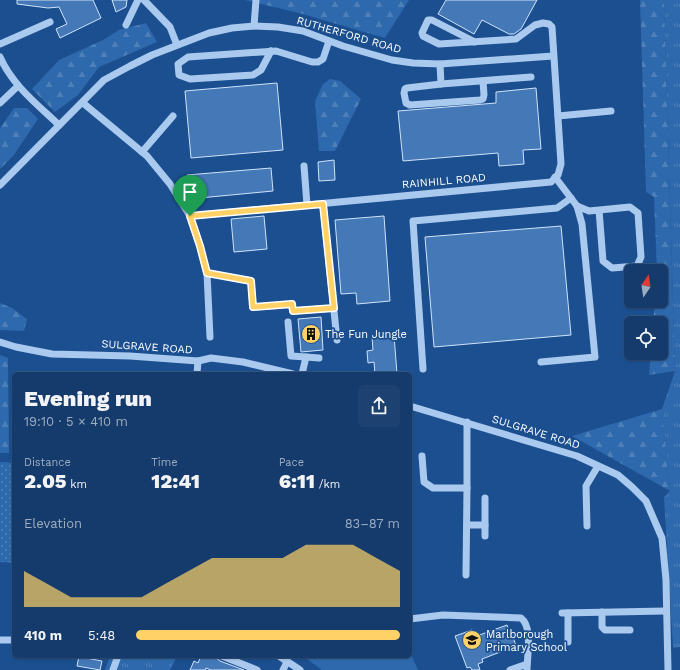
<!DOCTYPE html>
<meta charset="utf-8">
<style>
:root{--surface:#143b6b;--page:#1d4271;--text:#f1f3f6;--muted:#9dadc1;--line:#33557e;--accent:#ffd166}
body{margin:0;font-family:"Work Sans",sans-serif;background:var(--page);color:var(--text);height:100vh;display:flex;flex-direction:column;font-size:15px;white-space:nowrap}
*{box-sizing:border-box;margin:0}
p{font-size:13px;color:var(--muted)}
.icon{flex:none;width:22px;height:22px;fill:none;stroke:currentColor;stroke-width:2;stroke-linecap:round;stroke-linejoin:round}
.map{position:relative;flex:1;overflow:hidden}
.details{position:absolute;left:12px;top:372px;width:400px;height:286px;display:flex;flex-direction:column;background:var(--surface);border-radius:6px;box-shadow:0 1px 3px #0004,0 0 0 1px var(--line)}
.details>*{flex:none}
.needle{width:26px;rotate:13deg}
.controls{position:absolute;left:624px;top:264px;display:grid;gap:8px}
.controls a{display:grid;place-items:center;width:44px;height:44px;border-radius:6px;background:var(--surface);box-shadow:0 1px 3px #0004,0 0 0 1px var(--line);font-size:20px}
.pin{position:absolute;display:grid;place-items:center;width:34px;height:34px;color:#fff;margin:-41px -17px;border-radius:50% 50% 50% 0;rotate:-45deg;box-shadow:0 0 4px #0007}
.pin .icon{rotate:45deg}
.round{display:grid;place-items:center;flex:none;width:42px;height:42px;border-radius:6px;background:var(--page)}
.summary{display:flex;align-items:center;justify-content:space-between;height:68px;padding:0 12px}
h1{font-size:22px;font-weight:800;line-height:30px}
.figures{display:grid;grid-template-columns:repeat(3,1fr);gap:6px;height:68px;padding:4px 12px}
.figures div{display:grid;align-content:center}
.figures b{font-size:20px;font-weight:800}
.figures small{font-size:11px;font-weight:400}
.figures p{font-size:11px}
.chart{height:112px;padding:8px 12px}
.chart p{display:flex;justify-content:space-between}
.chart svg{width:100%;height:72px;margin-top:4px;fill:var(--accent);opacity:.7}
ul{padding:0 12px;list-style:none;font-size:13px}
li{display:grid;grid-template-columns:64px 48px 1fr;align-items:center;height:30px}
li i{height:10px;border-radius:5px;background:var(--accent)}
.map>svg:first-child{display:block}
</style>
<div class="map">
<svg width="680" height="670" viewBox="0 0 680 670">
<defs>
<pattern id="grass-tufts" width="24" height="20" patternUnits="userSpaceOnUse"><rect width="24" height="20" fill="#2e69ad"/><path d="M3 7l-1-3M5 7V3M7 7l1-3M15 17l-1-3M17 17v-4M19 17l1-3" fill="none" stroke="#4d80b9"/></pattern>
<pattern id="forest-firs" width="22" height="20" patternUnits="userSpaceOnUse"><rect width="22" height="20" fill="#2e69ad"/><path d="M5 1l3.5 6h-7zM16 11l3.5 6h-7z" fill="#4d80b9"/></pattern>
<pattern id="park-dots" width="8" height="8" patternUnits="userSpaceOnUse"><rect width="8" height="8" fill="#2e69ad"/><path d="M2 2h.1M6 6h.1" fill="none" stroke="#4d80b9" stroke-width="1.8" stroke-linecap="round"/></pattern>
</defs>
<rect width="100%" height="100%" fill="#1b4f8f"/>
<g fill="url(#grass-tufts)">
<polygon points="664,0 680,0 680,647 673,648 664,497 670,491 662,409 675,371"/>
<polygon points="110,656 177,656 170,670 105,670"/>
</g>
<g fill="url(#forest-firs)">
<polygon points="245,0 409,0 385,38 299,13"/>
<polygon points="640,0 664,0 675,371 649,375 651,353 661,353 661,323 653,323 655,301 661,301 661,271 657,271 654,197 646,192"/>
<polygon points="146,23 157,42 99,67 78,95 55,112 32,89 59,60 103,40 119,30"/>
<polygon points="330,79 340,81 361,99 335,151 319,151 315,101 323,84"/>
<polygon points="14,108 27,108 38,119 13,156 0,169 0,128"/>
<polygon points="0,303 12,308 27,319 24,331 0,330"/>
<polygon points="0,355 8,358 9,453 0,453"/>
<polygon points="662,409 670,491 572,436"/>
</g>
<polygon fill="url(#park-dots)" points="0,462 14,463 14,563 0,562"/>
<polygon fill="#2e69ad" points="410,652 418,670 322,670 303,656 410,656"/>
<g fill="#4478b7" stroke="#cfe3fa">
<polygon points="17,0 93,0 101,18 60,38 56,29 67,24 59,7 48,8 17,4"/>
<polygon points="112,0 127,0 126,7 116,12"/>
<polygon points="446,0 537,0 521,29 514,34 509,34 482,20 474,34 438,14"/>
<polygon points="277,83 283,150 191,158 185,91"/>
<polygon points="536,88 541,149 523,150 524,164 499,166 498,153 403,161 398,111 496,103 496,92"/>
<polygon points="334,160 335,180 319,181 318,162"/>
<polygon points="271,168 273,191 189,199 187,175"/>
<polygon points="264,216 267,249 234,252 231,219"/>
<polygon points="384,216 390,301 357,304 356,293 341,294 335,220"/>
<polygon points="561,226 571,335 434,347 425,237"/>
<polygon points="321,317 323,350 301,352 298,319"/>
<polygon points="394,335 397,374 375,374 374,362 368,363 367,351 373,350 372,337"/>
<polygon points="507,625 511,636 512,635 517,648 509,651 508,649 482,659 483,662 478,664 480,670 472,670 470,667 467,668 455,636 472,630 474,637"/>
<polygon points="79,656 87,656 86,658 102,661 100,670 77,666"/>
<polygon points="201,656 214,656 220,661 244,670 211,670 206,668 205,670 190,670 194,661 198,663"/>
</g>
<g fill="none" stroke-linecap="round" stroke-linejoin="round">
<g stroke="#a9c9ee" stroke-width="7">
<polyline points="144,0 170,27 177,45"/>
<polyline points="126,25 138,0"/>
<polyline points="254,26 256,0"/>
<polyline points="0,44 50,22"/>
<polyline points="271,51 261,70 253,75 190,79 179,75 178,64 188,57 276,51 312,62 318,62 323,59 329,41"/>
<path d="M0,57C12,85 38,105 59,125"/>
<polyline points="440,64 441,84 407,88 405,89 404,93 406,103 410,105 480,100 483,99 484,95 483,81"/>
<polyline points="441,84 531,77"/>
<polyline points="0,103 18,86"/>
<polyline points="83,103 147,156 170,184 190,216 200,246 207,273 210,337"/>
<polyline points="558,116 611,111"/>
<polyline points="142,152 173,116"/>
<polyline points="304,166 307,205"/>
<polyline points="0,185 104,80 130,66 152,55 209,33 232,28 254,26 278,27 303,31 343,46 392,60 413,63 440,64 553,56"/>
<polyline points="323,204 337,340"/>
<polyline points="577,206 589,211 630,207 638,213 641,257 637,266 612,268 603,261 599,210"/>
<polyline points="190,216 551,182 558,175 561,164 552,27 549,24 543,23 535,25 516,39 439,44 423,36 422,33 428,20 432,20 475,42"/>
<polyline points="207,273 251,281 253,307 292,304 293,311 334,308"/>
<polyline points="288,322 291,356 306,357"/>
<polyline points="0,342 16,347 52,354 130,356 198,361 211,358 243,362 293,374"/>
<polyline points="541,362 595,357 582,224 577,206 555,177"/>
<polyline points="423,369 413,221 557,208 571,198"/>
<polyline points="197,374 198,361"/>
<polyline points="302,374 306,357 319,358"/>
<polyline points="410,406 577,456 618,475 632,487 646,501 662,538 666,580 668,670"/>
<polyline points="422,456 424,482 433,488 467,488"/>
<polyline points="467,525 485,525"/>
<polyline points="587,526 586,486 598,466"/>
<polyline points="485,536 485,498"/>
<polyline points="466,575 467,488 467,422"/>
<polyline points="602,612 602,627 605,630 630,630"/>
<polyline points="562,613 666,611"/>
<path d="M410,619L443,615L521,618C533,627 527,656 527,670"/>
<polyline points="0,640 14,640"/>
<polyline points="568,642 568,613"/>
<polyline points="222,656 257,670"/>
<polyline points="279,656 300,670"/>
<polyline points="113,670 118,656"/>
<polyline points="283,670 287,662"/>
<polyline points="510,670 527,664"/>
</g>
</g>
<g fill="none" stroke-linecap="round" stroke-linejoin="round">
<defs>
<polygon id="route" points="323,204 334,308 293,311 292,304 253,307 251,281 207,273 200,246 190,216"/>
</defs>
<use href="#route" stroke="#fff" stroke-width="8"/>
<use href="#route" stroke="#ffd166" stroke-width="5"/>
</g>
<defs>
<symbol id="building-disc" viewBox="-11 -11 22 22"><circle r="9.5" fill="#ffd166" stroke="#1b4f8f"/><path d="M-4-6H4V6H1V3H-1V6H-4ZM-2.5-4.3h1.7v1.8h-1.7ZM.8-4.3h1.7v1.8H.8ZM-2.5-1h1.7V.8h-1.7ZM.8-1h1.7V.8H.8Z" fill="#111"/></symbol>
<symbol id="school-disc" viewBox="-11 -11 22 22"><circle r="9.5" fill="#ffd166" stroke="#1b4f8f"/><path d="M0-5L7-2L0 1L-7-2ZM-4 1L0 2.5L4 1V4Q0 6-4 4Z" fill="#111"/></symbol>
</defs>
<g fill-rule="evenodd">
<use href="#building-disc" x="300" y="323" width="22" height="22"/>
<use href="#school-disc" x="461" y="629" width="22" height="22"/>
</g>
<g text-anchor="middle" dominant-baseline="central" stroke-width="3.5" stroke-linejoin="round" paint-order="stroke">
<g font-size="11" fill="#fff" stroke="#1b4f8f">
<text transform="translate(349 35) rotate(16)">RUTHERFORD ROAD</text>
<text transform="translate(444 181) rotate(-5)">RAINHILL ROAD</text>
<text transform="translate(147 347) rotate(4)">SULGRAVE ROAD</text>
<text transform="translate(536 432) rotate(17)">SULGRAVE ROAD</text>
</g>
<g font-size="11" fill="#fff" stroke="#1b4f8f" text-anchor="start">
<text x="325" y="334">The Fun Jungle</text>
<text x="486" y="634">Marlborough<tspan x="486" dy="13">Primary School</tspan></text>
</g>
</g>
</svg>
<div class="controls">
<a><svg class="needle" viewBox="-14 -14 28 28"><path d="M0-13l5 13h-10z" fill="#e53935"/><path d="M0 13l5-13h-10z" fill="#9dadc1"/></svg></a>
<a><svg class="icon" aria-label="locate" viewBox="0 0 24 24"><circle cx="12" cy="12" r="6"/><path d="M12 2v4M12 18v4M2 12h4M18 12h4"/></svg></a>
</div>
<div class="pin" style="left:190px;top:216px;background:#1e9e55"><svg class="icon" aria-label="arrive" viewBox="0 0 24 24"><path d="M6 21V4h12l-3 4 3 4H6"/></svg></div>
<section class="details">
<div class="summary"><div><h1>Evening run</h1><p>19:10 · 5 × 410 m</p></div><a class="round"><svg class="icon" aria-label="share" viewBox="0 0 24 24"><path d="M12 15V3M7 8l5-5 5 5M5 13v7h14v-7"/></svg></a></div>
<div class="figures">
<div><p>Distance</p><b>2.05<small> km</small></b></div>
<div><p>Time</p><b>12:41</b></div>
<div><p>Pace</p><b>6:11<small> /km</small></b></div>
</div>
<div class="chart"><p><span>Elevation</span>83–87 m</p>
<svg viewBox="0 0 160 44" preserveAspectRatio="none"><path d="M0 44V22L10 30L20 38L30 38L40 38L50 38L60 30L70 22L80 14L90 14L100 14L110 14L120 6L130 6L140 6L150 14L160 22V44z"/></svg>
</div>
<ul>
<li><b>410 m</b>5:48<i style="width:100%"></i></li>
</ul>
</section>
</div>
